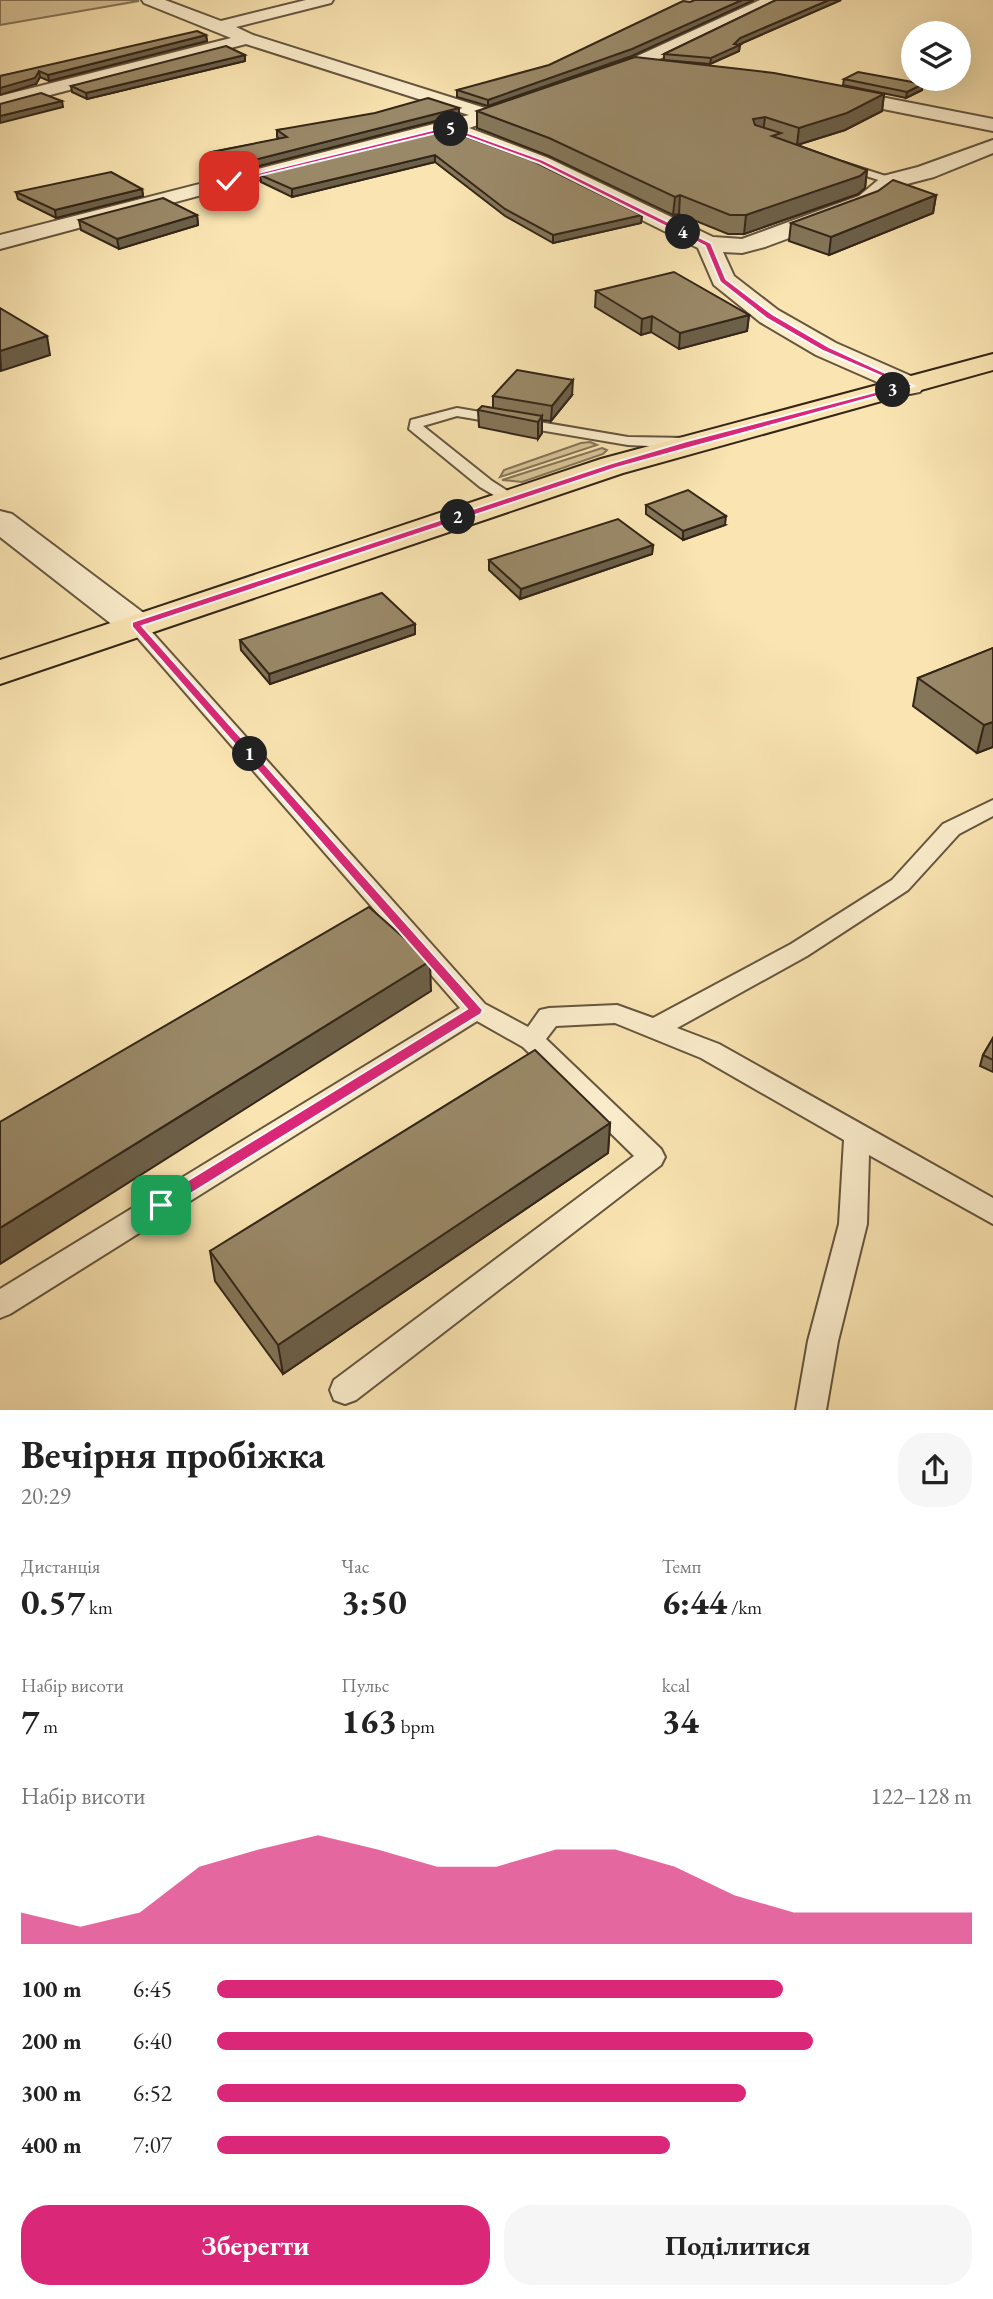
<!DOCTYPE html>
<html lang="uk">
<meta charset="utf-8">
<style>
:root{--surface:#fff;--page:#f6f6f6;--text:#222;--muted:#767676;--accent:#db2777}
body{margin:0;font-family:"EB Garamond",serif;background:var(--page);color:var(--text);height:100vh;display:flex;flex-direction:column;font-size:26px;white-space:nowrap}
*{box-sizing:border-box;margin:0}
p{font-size:23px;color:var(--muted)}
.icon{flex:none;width:38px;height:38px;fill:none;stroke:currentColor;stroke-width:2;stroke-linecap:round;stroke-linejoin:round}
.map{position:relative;height:1410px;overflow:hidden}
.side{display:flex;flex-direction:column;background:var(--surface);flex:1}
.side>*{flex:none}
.tools{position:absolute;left:901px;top:21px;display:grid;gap:14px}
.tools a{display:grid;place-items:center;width:70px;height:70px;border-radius:50%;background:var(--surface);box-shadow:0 7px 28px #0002;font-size:35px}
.pin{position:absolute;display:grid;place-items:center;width:60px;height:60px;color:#fff;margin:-30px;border-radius:14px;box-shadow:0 4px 10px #0006}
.km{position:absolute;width:35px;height:35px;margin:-18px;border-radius:50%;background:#222;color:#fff;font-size:19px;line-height:35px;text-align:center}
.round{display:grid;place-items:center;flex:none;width:74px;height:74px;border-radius:28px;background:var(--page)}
.summary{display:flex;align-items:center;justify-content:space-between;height:119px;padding:0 21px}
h1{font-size:38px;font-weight:700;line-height:52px}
.figures{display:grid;grid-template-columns:repeat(3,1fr);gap:10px;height:119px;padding:7px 21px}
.figures div{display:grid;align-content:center}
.figures b{font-size:35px;font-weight:700}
.figures small{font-size:19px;font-weight:400}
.figures p{font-size:19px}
.chart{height:196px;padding:14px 21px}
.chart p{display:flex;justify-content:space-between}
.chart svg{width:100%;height:126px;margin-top:7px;fill:var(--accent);opacity:.7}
.primary-button{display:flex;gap:14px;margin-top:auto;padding:14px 21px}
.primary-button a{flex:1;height:80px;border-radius:28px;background:var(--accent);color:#fff;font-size:28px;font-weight:700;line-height:80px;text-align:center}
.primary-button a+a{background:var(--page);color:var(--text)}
ul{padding:0 21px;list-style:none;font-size:23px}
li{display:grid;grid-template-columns:112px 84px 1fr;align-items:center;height:52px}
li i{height:18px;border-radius:9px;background:var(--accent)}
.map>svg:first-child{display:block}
</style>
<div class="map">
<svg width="993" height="1410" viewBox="0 0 993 1410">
<rect width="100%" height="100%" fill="#fae5b2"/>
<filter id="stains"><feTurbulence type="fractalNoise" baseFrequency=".00286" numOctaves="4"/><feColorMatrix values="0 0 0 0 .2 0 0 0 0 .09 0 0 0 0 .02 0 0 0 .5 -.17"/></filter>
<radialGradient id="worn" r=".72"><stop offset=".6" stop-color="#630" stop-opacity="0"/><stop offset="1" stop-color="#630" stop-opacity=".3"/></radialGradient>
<g fill="#d8c498" stroke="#867458" stroke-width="2">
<polygon points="0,0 136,0 139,1 0,25"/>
<polygon points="590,442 597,445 500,477 504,470 581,443"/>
<polygon points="602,448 607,450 603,454 522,482 502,480"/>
</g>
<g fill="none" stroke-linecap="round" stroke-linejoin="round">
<defs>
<g id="service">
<polygon points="842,162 895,179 896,181 891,184 838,167 838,163"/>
<polygon points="457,408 628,437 689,438 697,443 689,448 628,445 457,416 423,426 492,481 517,497 519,500 511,505 480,487 409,429 411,420"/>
<polygon points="136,620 142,621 485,1004 528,1027 540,1010 549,1008 617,1005 653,1018 791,944 892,880 943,824 993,800 993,816 959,834 908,890 807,956 677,1028 719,1044 993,1198 993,1224 869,1155 867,1224 838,1341 826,1410 796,1410 808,1341 839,1224 844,1140 701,1058 615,1023 556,1026 546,1039 661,1149 665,1157 661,1165 356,1400 345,1404 334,1400 330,1390 334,1380 634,1156 523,1047 477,1021 10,1314 0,1318 0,1289 460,1008 130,629 127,625"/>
</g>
<g id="minor">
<polygon points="142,0 165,0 221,21 306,0 333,0 331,3 236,27 253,35 488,109 525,96 532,98 535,102 532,106 469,128 548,158 713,237 742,239 859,196 883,176 918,167 993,140 993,153 934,177 899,186 875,206 765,247 742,253 723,252 734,276 778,310 836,343 920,380 924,386 920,392 910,394 900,392 816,355 760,322 714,285 698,248 534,166 448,134 310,166 0,249 0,235 469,115 246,44 0,108 0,96 231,38 144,3"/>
<polygon points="760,0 781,0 645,66 599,82 590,77 593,73 633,58"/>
<polygon points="830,87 993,119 993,131 823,97 821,93"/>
<polygon points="0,511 12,514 149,617 154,625 149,633 136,636 123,633 0,537"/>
</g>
<polygon id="primary" points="993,354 993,370 623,473 0,684 0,660 601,459"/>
</defs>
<use href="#service" stroke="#65553e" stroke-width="4"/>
<use href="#minor" stroke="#65553e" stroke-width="4"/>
<use href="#primary" stroke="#332518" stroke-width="4"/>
<use href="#service" fill="#fceecd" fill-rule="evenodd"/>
<use href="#minor" fill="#fceecd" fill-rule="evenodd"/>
<use href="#primary" fill="#fae5b2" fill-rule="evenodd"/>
</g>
<g fill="#847659" stroke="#332518" stroke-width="2">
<polygon points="776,0 841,0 740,44 739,51 710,64 664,60 664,54"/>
<polygon points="206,35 207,41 49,81 40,77 36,84 0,76"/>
<polygon points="632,56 488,106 457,97 457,90"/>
<polygon points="245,61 87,99 72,92 71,86"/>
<polygon points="844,79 923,84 922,90 906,98 843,85"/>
<polygon points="884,94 882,111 845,130 797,145 867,170 865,188 858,194 744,234 728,234 679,214 673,215 549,156 477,128 477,111"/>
<polygon points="459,115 239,171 212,159 212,152 280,139 277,137 277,130"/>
<polygon points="448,130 642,215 641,223 553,243 505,216 435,162 292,197 261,182 260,175"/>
<polygon points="142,189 143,196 56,218 18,199 16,192"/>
<polygon points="936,195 933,213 829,255 789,241 791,223"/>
<polygon points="197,215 198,225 119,249 81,230 79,220"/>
<polygon points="596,291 749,315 747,331 679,349 651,332 641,335 595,307"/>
<polygon points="572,395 551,421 542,420 542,433 538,439 479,427 478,410 493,408 493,396"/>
<polygon points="646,505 725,525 683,540 646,514"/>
<polygon points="653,545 652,554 520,599 489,570 489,560"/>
<polygon points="415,634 270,684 241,650 240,640"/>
<polygon points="993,648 993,747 977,753 913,706 918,678"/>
<polygon points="993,1038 993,1072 980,1066 983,1055"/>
<polygon points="610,1123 608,1153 283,1374 215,1281 210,1251"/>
</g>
<g fill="#6c6049" stroke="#332518" stroke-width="2">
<polygon points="742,0 754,0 632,56 488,106 488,100"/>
<polygon points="829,0 841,0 740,44 739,51 710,64 711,58 734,44 740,38"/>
<polygon points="206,35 207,41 49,81 48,75"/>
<polygon points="245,55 245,61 87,99 86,93"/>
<polygon points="39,71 40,77 36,84 0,95 0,88"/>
<polygon points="923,84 922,90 906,98 907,92"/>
<polygon points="884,94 882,111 845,130 797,145 799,128"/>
<polygon points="62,101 63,107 0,123 0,116"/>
<polygon points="459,108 459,115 239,171 238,164"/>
<polygon points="765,117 763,134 751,136 753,119"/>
<polygon points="435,155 435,162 292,197 292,189"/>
<polygon points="867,170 865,188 858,194 744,234 746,215"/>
<polygon points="142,189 143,196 56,218 55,210"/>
<polygon points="680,195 679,214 673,215 675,197"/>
<polygon points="936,195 933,213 829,255 831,237"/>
<polygon points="197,215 198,225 119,249 117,239"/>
<polygon points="642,215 641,223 553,243 553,235"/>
<polygon points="749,315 747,331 679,349 680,333"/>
<polygon points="652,316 651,332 641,335 642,319"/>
<polygon points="47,336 50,355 1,371 0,351"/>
<polygon points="573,380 572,395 551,421 552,406"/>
<polygon points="542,416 542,433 538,439 538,422"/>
<polygon points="726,516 725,525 683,540 683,531"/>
<polygon points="653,545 652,554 520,599 521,589"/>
<polygon points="415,624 415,634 270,684 269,674"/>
<polygon points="993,722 993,747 977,753 984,725"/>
<polygon points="430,961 431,991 0,1264 0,1228"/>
<polygon points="610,1123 608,1153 283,1374 278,1345"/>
</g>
<g fill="#9a8968" stroke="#332518" stroke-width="2">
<polygon points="695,0 742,0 632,49 488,100 457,90 549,65 683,1 690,2"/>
<polygon points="776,0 829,0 740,38 734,44 740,45 711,58 664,54"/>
<polygon points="197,31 206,35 48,75 39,71 35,78 0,88 0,76"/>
<polygon points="226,46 245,55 86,93 71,86"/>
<polygon points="635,57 774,73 884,94 847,113 799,128 765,117 753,119 755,125 781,133 772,136 867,170 860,176 746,215 730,215 680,195 675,197 549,138 477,111"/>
<polygon points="858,72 923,84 907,92 844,79"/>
<polygon points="41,93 62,101 0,116 0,104"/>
<polygon points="428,98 459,108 238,164 212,152 287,137 277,130 375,113"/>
<polygon points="448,130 533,161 642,215 553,235 505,209 435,155 292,189 260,175"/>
<polygon points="111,172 142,189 55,210 16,192"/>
<polygon points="893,180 936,195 831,237 791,223 878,191"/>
<polygon points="163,198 197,215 117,239 79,220"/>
<polygon points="674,272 749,315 680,333 652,316 642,319 596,291"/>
<polygon points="0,308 47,336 0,351"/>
<polygon points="517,370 573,380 552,406 493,396"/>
<polygon points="482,406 542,416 538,422 478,410"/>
<polygon points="688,490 726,516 683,531 646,505"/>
<polygon points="618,519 653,545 521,589 489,560"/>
<polygon points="382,593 415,624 269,674 240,640"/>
<polygon points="993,648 993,722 984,725 918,678"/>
<polygon points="369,907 430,961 0,1228 0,1122"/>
<polygon points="993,1038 993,1060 983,1055"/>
<polygon points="535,1050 610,1123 278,1345 210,1251"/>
</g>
<polygon fill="#db2777" stroke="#fff" stroke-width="2" points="449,126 543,160 711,243 726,279 772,314 829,347 914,386 616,468 142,626 483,1010 481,1014 161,1212 156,1210 153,1205 156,1200 467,1009 132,627 132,622 609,464 687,441 902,385 823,351 766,318 720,282 705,246 539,163 449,130 229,183 226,181"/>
<rect width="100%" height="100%" filter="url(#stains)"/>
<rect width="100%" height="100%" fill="url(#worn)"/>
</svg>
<div class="tools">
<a><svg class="icon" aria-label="layers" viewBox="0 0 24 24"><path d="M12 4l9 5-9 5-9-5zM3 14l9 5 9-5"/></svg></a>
</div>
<div class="pin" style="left:161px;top:1205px;background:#1e9e55"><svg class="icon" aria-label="arrive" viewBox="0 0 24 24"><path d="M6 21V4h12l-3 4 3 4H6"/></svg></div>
<div class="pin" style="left:229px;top:181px;background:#d93025"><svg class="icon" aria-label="check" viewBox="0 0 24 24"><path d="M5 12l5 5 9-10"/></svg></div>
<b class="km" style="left:250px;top:754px">1</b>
<b class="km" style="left:458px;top:517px">2</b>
<b class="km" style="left:893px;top:390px">3</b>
<b class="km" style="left:683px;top:232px">4</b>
<b class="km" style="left:451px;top:129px">5</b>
</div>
<section class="side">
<div class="summary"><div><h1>Вечірня пробіжка</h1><p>20:29</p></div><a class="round"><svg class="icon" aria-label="share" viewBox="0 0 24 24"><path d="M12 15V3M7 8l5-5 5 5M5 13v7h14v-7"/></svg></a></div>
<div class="figures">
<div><p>Дистанція</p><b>0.57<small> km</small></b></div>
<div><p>Час</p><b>3:50</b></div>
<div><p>Темп</p><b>6:44<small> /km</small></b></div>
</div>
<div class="figures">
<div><p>Набір висоти</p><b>7<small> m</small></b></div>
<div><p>Пульс</p><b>163<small> bpm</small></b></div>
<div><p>kcal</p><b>34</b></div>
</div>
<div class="chart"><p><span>Набір висоти</span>122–128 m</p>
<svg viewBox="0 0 160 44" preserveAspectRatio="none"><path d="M0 44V33L10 38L20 33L30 17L40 11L50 6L60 11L70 17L80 17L90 11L100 11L110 17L120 27L130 33L140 33L150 33L160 33V44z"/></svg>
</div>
<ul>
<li><b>100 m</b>6:45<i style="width:75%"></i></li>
<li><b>200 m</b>6:40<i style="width:79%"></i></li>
<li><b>300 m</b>6:52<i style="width:70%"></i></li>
<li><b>400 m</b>7:07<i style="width:60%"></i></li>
</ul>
<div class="primary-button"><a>Зберегти</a><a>Поділитися</a></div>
</section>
